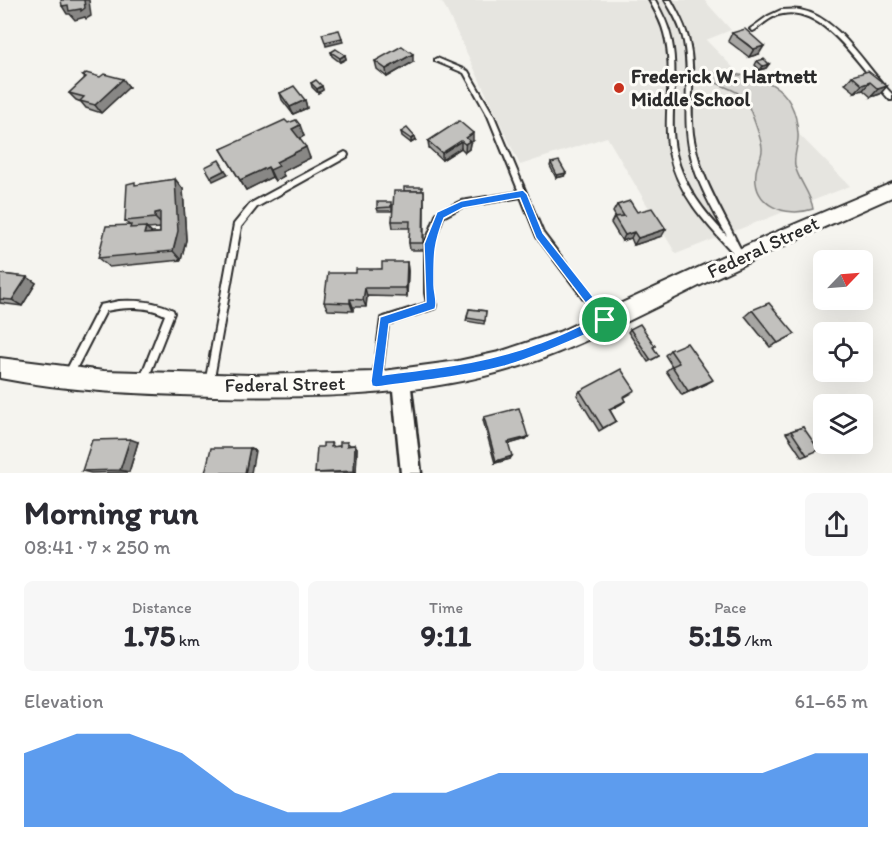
<!DOCTYPE html>
<meta charset="utf-8">
<style>
:root{--surface:#fff;--page:#f7f7f7;--text:#2b2b33;--muted:#7c7c81;--accent:#1a73e8}
body{margin:0;font-family:Itim,sans-serif;background:var(--page);color:var(--text);height:100vh;display:flex;flex-direction:column;font-size:22px;white-space:nowrap}
*{box-sizing:border-box;margin:0}
p{font-size:20px;color:var(--muted)}
.icon{flex:none;width:33px;height:33px;fill:none;stroke:currentColor;stroke-width:2;stroke-linecap:round;stroke-linejoin:round}
.map{position:relative;height:473px;overflow:hidden}
.drawer{display:flex;flex-direction:column;background:var(--surface);flex:1}
.drawer>*{flex:none}
.needle{width:39px;rotate:65deg}
.buttons{position:absolute;left:813px;top:250px;display:grid;gap:12px}
.buttons a{display:grid;place-items:center;width:60px;height:60px;border-radius:9px;background:var(--surface);box-shadow:0 6px 24px #0002;font-size:30px}
.pin{position:absolute;display:grid;place-items:center;width:51px;height:51px;color:#fff;margin:-26px;border:3px solid #fff;border-radius:50%;box-shadow:0 2px 6px #0007}
.round{display:grid;place-items:center;flex:none;width:63px;height:63px;border-radius:9px;background:var(--page)}
.overview{display:flex;align-items:center;justify-content:space-between;height:102px;padding:0 24px}
h1{font-size:33px;font-weight:800;line-height:45px}
.metrics{display:grid;grid-template-columns:repeat(3,1fr);gap:9px;height:102px;padding:6px 24px}
.metrics div{display:grid;align-content:center;border-radius:9px;background:var(--page);text-align:center}
.metrics b{font-size:30px;font-weight:800}
.metrics small{font-size:16px;font-weight:400}
.metrics p{font-size:16px}
.chart{height:168px;padding:12px 24px}
.chart p{display:flex;justify-content:space-between}
.chart svg{width:100%;height:108px;margin-top:6px;fill:var(--accent);opacity:.7}
.map>svg:first-child{display:block}
</style>
<div class="map">
<svg width="892" height="473" viewBox="0 0 892 473">
<rect width="100%" height="100%" fill="#f5f4ef"/>
<filter id="ink" filterUnits="userSpaceOnUse"><feTurbulence type="fractalNoise" baseFrequency=".0167" numOctaves="2"/><feDisplacementMap in="SourceGraphic" scale="12" xChannelSelector="R" yChannelSelector="G"/><feConvolveMatrix kernelMatrix="1 2 1 2 8 2 1 2 1" color-interpolation-filters="sRGB"/></filter>
<g filter="url(#ink)">
<polygon fill="#e6e5e0" points="439,0 704,0 731,30 706,40 850,186 676,254 607,137 520,165 444,5"/>
<path fill="#d7d6d2" stroke="#81807e" stroke-width="1.5" d="M715,73C759,75 795,81 798,134C799,144 793,156 795,166C799,182 811,193 813,209C786,218 752,206 756,172C757,164 762,157 762,150C763,143 749,104 744,98C736,88 716,86 705,76Z"/>
<g fill="none" stroke-linecap="round" stroke-linejoin="round">
<defs>
<g id="service">
<path d="M649,0H655C661,11 667,22 670,34C681,73 667,115 676,154C684,187 705,213 727,236C713,210 696,182 690,152C682,116 691,79 684,42C681,27 673,13 665,0H671C678,13 686,27 689,42C696,72 689,103 693,134C698,169 714,197 730,228C735,237 739,248 745,256L744,258L741,259L738,258C710,228 677,195 669,152C662,113 675,72 664,33C661,21 655,11 649,0Z"/>
<path d="M781,10C787,10 794,9 800,10C839,17 866,68 892,94V100H890C863,72 826,6 783,14C772,15 763,24 755,30L753,31L750,29L768,16Z"/>
<polygon points="437,58 468,71 494,116 543,233 609,320 608,323 605,324 602,323 537,237 521,197 462,207 443,217 433,244 433,293 436,305 435,308 388,324 381,380 380,383 377,384 374,383 373,380 381,318 427,303 425,293 425,244 437,213 461,201 519,192 488,116 464,73 435,61 435,59"/>
<polygon points="345,152 347,153 348,155 347,157 257,207 241,227 213,384 212,387 209,388 206,387 205,384 234,224 251,203"/>
<path d="M119,301C138,300 156,301 173,310L174,313L146,384L143,385L140,384L139,381L165,315C148,306 125,307 106,311L71,379L68,380L65,379L64,376L65,373L100,305Z"/>
</g>
<polygon id="minor" points="401,371 407,374 410,380 421,473 401,473 392,380 395,374"/>
<path id="tertiary" d="M892,183V197C833,223 775,249 717,277C658,306 600,337 539,360C435,397 323,398 215,396C142,394 71,392 0,378V358L104,371L251,375L376,372L458,361L499,352L559,332L767,236Z"/>
</defs>
<use href="#service" stroke="#2b2b2b" stroke-width="4"/>
<use href="#minor" stroke="#2b2b2b" stroke-width="5"/>
<use href="#tertiary" stroke="#2b2b2b" stroke-width="4"/>
<use href="#service" fill="#fdfcf7" fill-rule="evenodd"/>
<use href="#minor" fill="#fdfcf7" fill-rule="evenodd"/>
<use href="#tertiary" fill="#fdfcf7" fill-rule="evenodd"/>
</g>
<g fill="#a7a6a3" stroke="#2b2b2b" stroke-width="1.5" fill-rule="evenodd">
<polygon points="732,33 759,54 749,57 728,41"/>
<polygon points="331,52 345,55 346,59 340,62 332,56"/>
<polygon points="375,61 413,62 387,77 377,69"/>
<polygon points="757,61 769,64 766,68 760,70 755,65"/>
<polygon points="83,76 129,87 101,113 86,108 81,102 76,100 69,93 85,78"/>
<polygon points="852,76 887,86 880,94 871,97 863,90 855,92 845,84"/>
<polygon points="311,83 322,86 323,90 318,93 312,87"/>
<polygon points="280,93 305,100 307,108 293,114 282,100"/>
<polygon points="288,123 304,136 299,139 310,158 282,172 284,176 275,181 272,177 246,190 221,149"/>
<polygon points="401,132 415,137 416,140 411,143 402,136"/>
<polygon points="428,141 473,141 470,143 469,149 465,152 461,148 442,160 429,148"/>
<polygon points="551,163 564,176 556,178 550,166"/>
<path d="M175,179L183,189L186,240L181,260L109,267L98,258L129,225L125,221L138,185ZM160,228V233H152L147,229Z"/>
<polygon points="404,191 424,191 424,250 410,250 409,243 410,228 393,228 392,221"/>
<polygon points="392,205 392,211 378,211 377,208"/>
<polygon points="617,205 637,212 662,236 634,245 631,238 622,241 611,223 614,217 616,217 613,212"/>
<polygon points="407,262 408,271 407,297 367,296 366,307 353,307 353,311 328,310 324,302 356,273 382,269"/>
<polygon points="0,274 27,277 36,283 22,306 0,303"/>
<polygon points="469,309 486,311 484,324 466,321"/>
<polygon points="752,310 795,334 770,347 745,316"/>
<polygon points="630,329 655,346 653,348 659,356 648,362 628,332"/>
<polygon points="670,350 706,384 682,395 666,371 672,366 665,355"/>
<polygon points="580,391 630,394 623,398 625,401 621,404 610,410 616,421 599,431 577,395"/>
<polygon points="484,417 528,437 526,439 508,444 510,459 495,463 483,420"/>
<polygon points="803,427 807,455 802,457 786,433"/>
<polygon points="138,442 129,472 91,473 82,471"/>
<polygon points="347,442 350,445 355,445 357,448 356,473 315,473 323,447 331,443 334,447 340,446"/>
</g>
<g fill="#888785" stroke="#2b2b2b" stroke-width="1.5">
<polygon points="84,0 89,0 91,16 86,19 85,17 75,20 70,14 67,14 62,6"/>
<polygon points="342,38 343,42 326,46 325,42"/>
<polygon points="764,46 759,54 749,57 754,49"/>
<polygon points="413,54 413,62 387,77 386,69"/>
<polygon points="345,55 346,59 340,62 340,58"/>
<polygon points="769,64 766,68 760,70 763,66"/>
<polygon points="123,79 129,87 101,113 95,105"/>
<polygon points="870,82 863,90 855,92 862,85"/>
<polygon points="322,86 323,90 318,93 317,89"/>
<polygon points="887,86 880,94 871,97 878,89"/>
<polygon points="305,100 307,108 293,114 290,107"/>
<polygon points="300,125 304,136 296,140 292,129"/>
<polygon points="473,133 473,141 470,143 469,149 465,152 466,138"/>
<polygon points="415,137 416,140 411,143 411,139"/>
<polygon points="461,141 461,148 442,160 442,153"/>
<polygon points="306,147 310,158 282,172 284,176 275,181 270,170 276,162"/>
<polygon points="268,167 272,177 246,190 240,180"/>
<polygon points="225,170 228,174 213,181 211,177"/>
<polygon points="566,173 564,176 556,178 557,175"/>
<polygon points="175,179 183,189 186,240 181,260 173,251"/>
<polygon points="160,212 164,227 155,218 155,213"/>
<polygon points="146,227 155,237 144,234"/>
<polygon points="666,229 662,236 634,245 638,238"/>
<polygon points="634,232 631,238 622,241 625,235"/>
<polygon points="407,262 408,271 407,297 406,288"/>
<polygon points="27,277 36,283 22,306 12,300"/>
<polygon points="365,288 367,296 366,307 363,300"/>
<polygon points="350,299 353,307 353,311 350,303"/>
<polygon points="713,380 706,384 682,395 688,391"/>
<polygon points="528,437 526,439 506,445 508,442"/>
<polygon points="130,439 138,442 129,472 120,470"/>
<polygon points="355,445 357,448 356,473 354,471"/>
<polygon points="250,448 255,451 251,473 245,473"/>
<polygon points="512,456 510,459 495,463 496,461"/>
</g>
<g fill="#c2c1be" stroke="#2b2b2b" stroke-width="1.5">
<polygon points="61,0 84,0 85,8 81,11 81,9 69,11 68,5 62,6"/>
<polygon points="745,29 764,46 754,49 732,33"/>
<polygon points="339,30 342,38 325,42 322,34"/>
<polygon points="402,46 413,54 386,69 375,61"/>
<polygon points="336,49 345,55 340,58 331,52"/>
<polygon points="764,59 769,64 763,66 757,61"/>
<polygon points="868,71 887,86 878,89 870,82 862,85 852,76"/>
<polygon points="86,73 100,77 104,74 123,79 95,105 80,101 84,97 69,93 86,77 83,76"/>
<polygon points="316,80 322,86 317,89 311,83"/>
<polygon points="294,86 305,100 290,107 280,93"/>
<polygon points="285,120 288,123 296,120 300,125 292,129 306,147 276,162 279,166 270,170 268,167 240,180 221,149"/>
<polygon points="459,121 473,133 466,138 470,141 465,144 461,141 442,153 428,141"/>
<polygon points="407,128 415,137 411,139 401,132"/>
<polygon points="219,160 225,170 211,177 205,167"/>
<polygon points="559,161 566,173 557,175 551,163"/>
<polygon points="175,179 178,231 173,251 98,258 106,226 131,225 130,228 146,227 144,234 160,233 160,212 155,213 155,218 125,221 127,184 135,182 135,185"/>
<rect x="404" y="187" width="18" height="4"/>
<polygon points="394,191 424,191 423,243 409,243 410,221 392,221"/>
<polygon points="630,201 637,212 652,208 666,229 638,238 634,232 625,235 614,217 624,216 617,205"/>
<polygon points="377,202 391,202 391,207 377,208"/>
<polygon points="382,262 407,262 406,288 365,288 363,300 350,299 350,303 324,302 328,273 356,273 356,269 382,269"/>
<polygon points="0,274 27,277 12,300 0,299"/>
<polygon points="769,303 795,334 778,343 752,310"/>
<polygon points="469,309 486,311 485,321 467,318"/>
<polygon points="640,324 655,346 653,347 659,356 651,360 630,329"/>
<polygon points="687,343 713,380 688,391 672,366 679,363 670,350"/>
<polygon points="621,369 635,390 623,397 625,401 609,409 616,421 603,428 580,391"/>
<polygon points="519,408 528,437 508,442 512,456 496,461 484,417"/>
<polygon points="803,427 819,450 807,455 791,431"/>
<polygon points="130,439 120,470 82,471 92,440"/>
<polygon points="340,442 347,442 347,446 355,445 354,471 315,473 317,447 323,447 323,443 331,443 331,447 340,446"/>
<polygon points="211,448 250,448 245,473 205,473"/>
</g>
</g>
<path fill="#1a73e8" stroke="#fff" stroke-width="1.5" fill-rule="evenodd" d="M523,190L527,194L543,233L609,317V324C575,339 541,355 505,366C463,377 420,381 376,387L372,386L371,381L380,317L426,302L424,244L437,212L461,201ZM520,198L536,238L597,318C577,327 558,337 537,344C488,363 435,368 383,375L389,324L435,309C438,302 434,293 434,285C434,256 433,246 444,218L463,208Z"/>
<circle fill="#c8321e" stroke="#fdfcf7" stroke-width="2" cx="619" cy="88" r="6"/>
<g text-anchor="middle" dominant-baseline="central" stroke-width="6" stroke-linejoin="round" paint-order="stroke">
<g font-size="20" font-weight="bold" fill="#2b2b2b" stroke="#fdfcf7" text-anchor="start">
<text x="631" y="76">Frederick W. Hartnett<tspan x="631" dy="23">Middle School</tspan></text>
</g>
<g font-size="20" fill="#2b2b2b" stroke="#fdfcf7">
<text transform="translate(763 247) rotate(-25)">Federal Street</text>
<text transform="translate(285 384) rotate(-1)">Federal Street</text>
</g>
</g>
</svg>
<div class="buttons">
<a><svg class="needle" viewBox="-14 -14 28 28"><path d="M0-13l5 13h-10z" fill="#e53935"/><path d="M0 13l5-13h-10z" fill="#7c7c81"/></svg></a>
<a><svg class="icon" aria-label="locate" viewBox="0 0 24 24"><circle cx="12" cy="12" r="6"/><path d="M12 2v4M12 18v4M2 12h4M18 12h4"/></svg></a>
<a><svg class="icon" aria-label="layers" viewBox="0 0 24 24"><path d="M12 4l9 5-9 5-9-5zM3 14l9 5 9-5"/></svg></a>
</div>
<div class="pin" style="left:605px;top:320px;background:#1e9e55"><svg class="icon" aria-label="arrive" viewBox="0 0 24 24"><path d="M6 21V4h12l-3 4 3 4H6"/></svg></div>
</div>
<section class="drawer">
<div class="overview"><div><h1>Morning run</h1><p>08:41 · 7 × 250 m</p></div><a class="round"><svg class="icon" aria-label="share" viewBox="0 0 24 24"><path d="M12 15V3M7 8l5-5 5 5M5 13v7h14v-7"/></svg></a></div>
<div class="metrics">
<div><p>Distance</p><b>1.75<small> km</small></b></div>
<div><p>Time</p><b>9:11</b></div>
<div><p>Pace</p><b>5:15<small> /km</small></b></div>
</div>
<div class="chart"><p><span>Elevation</span>61–65 m</p>
<svg viewBox="0 0 160 44" preserveAspectRatio="none"><path d="M0 44V14L10 6L20 6L30 14L40 30L50 38L60 38L70 30L80 30L90 22L100 22L110 22L120 22L130 22L140 22L150 14L160 14V44z"/></svg>
</div>
</section>
